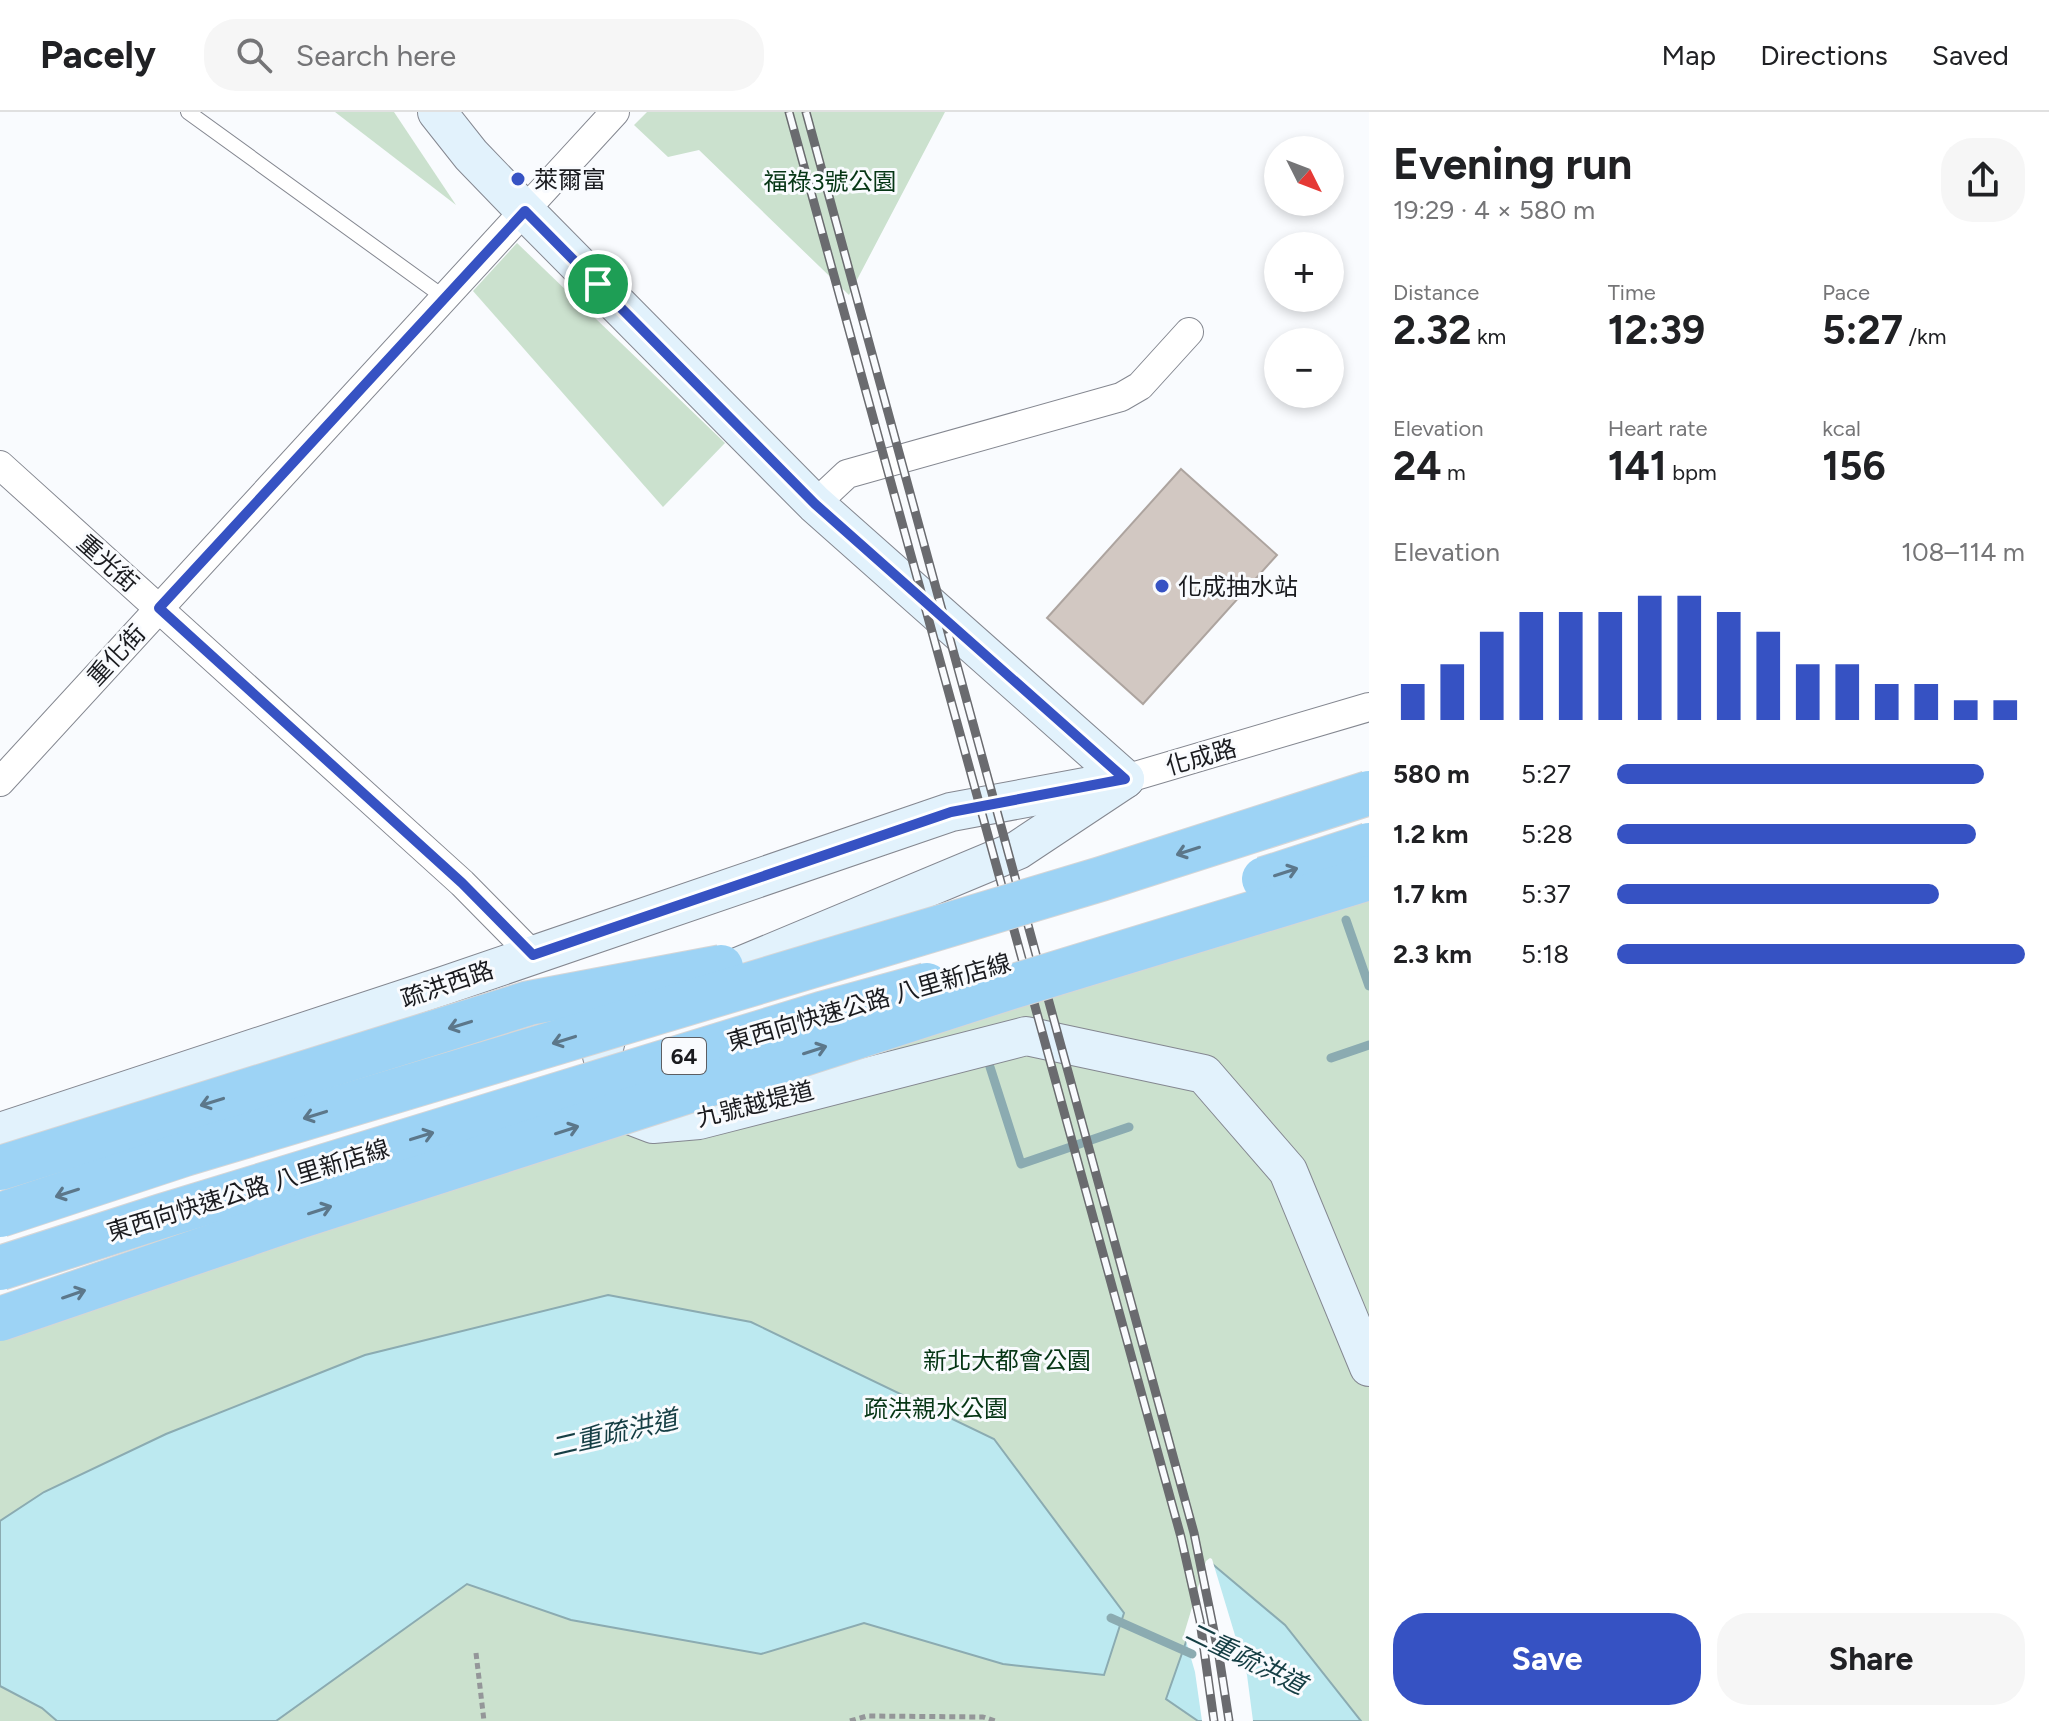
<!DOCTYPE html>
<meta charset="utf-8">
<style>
:root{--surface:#fff;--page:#f6f6f6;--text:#202124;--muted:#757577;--line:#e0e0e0;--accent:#3652c3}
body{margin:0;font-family:Figtree,"Noto Sans TC",sans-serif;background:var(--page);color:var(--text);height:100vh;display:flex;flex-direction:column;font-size:30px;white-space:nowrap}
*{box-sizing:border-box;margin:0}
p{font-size:26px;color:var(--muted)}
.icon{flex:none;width:44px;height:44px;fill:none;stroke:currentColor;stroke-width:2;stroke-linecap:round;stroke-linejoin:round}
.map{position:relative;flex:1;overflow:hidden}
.details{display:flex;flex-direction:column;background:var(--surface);width:680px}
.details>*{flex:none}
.needle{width:52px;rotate:132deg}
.buttons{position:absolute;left:1264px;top:24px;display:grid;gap:16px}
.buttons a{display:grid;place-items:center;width:80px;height:80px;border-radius:50%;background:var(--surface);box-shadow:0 4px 12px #0003;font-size:40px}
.pin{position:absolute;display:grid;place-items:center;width:68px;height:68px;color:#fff;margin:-34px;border:4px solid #fff;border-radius:50%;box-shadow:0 2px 8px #0007}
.round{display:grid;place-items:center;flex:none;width:84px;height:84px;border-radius:32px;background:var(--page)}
.head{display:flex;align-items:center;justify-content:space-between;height:136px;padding:0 24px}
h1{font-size:44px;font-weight:700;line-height:60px}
.figures{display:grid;grid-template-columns:repeat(3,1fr);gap:12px;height:136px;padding:8px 24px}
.figures div{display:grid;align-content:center}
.figures b{font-size:40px;font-weight:700}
.figures small{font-size:22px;font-weight:400}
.figures p{font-size:22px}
.chart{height:224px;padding:16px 24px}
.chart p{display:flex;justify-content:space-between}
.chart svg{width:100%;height:144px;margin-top:8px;stroke:var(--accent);stroke-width:6}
.primary-button{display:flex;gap:16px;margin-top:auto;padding:16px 24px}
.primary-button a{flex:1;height:92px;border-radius:32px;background:var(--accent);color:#fff;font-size:32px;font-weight:700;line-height:92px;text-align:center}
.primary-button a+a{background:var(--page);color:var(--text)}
ul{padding:0 24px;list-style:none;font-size:26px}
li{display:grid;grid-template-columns:128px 96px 1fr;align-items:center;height:60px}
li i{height:20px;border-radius:10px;background:var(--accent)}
header{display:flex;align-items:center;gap:48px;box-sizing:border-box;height:112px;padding:0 40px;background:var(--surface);border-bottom:2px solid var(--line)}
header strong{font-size:38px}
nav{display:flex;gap:44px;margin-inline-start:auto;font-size:28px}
.search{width:560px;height:72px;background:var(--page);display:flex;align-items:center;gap:20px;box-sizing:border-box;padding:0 28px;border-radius:32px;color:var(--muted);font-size:30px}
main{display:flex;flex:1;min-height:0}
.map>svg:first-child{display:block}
</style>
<header>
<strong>Pacely</strong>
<div class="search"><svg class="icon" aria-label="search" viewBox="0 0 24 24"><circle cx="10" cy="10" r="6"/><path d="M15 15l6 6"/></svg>Search here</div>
<nav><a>Map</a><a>Directions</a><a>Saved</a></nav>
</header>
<main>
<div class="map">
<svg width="1369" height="1609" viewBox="0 0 1369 1609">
<rect width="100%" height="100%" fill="#f9fbfe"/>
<g fill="#cbe1ce">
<polygon points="335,0 394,0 456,93"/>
<polygon points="647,0 945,0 849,183 699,38 668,45 634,13"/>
<polygon points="517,131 725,331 663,395 473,179"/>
<polygon points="1369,751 1369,1609 0,1609 0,1198"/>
</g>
<g fill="#bce9f0" stroke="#8babb1" stroke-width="2">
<polygon points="608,1183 751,1210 994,1327 1124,1501 1104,1563 1003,1552 864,1511 761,1542 571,1508 467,1472 276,1609 57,1609 42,1596 0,1574 0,1409 44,1380 166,1322 365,1243"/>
<polygon points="1210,1450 1285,1513 1361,1609 1198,1609 1166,1587 1194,1507"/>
</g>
<polygon fill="#f9fbfe" points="1210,1446 1212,1447 1247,1563 1253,1609 1202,1609 1195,1560 1184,1522 1206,1449"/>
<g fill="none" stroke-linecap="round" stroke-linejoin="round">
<g stroke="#8babb1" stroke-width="9">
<polyline points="1346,808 1369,874"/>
<polyline points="1331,946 1369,933"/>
<polyline points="990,955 1021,1052 1129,1015"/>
<polyline points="1111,1506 1192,1542"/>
</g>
</g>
<polygon fill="#d2c8c2" stroke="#ada49f" stroke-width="2" points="1181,357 1277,443 1143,592 1047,506"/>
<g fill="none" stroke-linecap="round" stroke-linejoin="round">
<defs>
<polyline id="lane" points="188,0 445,186"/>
<g id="street">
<polyline points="0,353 462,771 533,843"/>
<polyline points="815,392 847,362 1121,285 1140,274 1189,220"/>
<polyline points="1125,667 1369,595"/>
<polyline points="0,670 615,0"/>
</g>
<g id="secondary">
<polyline points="437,0 471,43 525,99 815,392 1125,667"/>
<polyline points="704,869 1018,738 1125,667"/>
<polyline points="628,901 611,908 602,944 618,990 632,1004 653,1012 699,1008 1026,924 1204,962 1288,1059 1369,1255"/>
<polyline points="0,1020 443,874 951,700 1107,671"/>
</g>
</defs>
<use href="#lane" stroke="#848790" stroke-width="16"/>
<use href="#street" stroke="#848790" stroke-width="30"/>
<use href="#secondary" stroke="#848790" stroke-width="40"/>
<g stroke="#949699" stroke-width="5" stroke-dasharray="6 4" stroke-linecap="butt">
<polyline points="476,1541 484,1609"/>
<polyline points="850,1609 867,1604 983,1605 995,1609"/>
</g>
<use href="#lane" stroke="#fff" stroke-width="14"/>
<use href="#street" stroke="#fff" stroke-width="28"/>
<use href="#secondary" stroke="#e2f2fc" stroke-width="38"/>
<defs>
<g id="rail">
<polyline points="789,0 1181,1425 1200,1509 1214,1609"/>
<polyline points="806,0 1194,1421 1219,1544 1229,1609"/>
</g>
</defs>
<use href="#rail" stroke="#6a6b6f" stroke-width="9"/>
<use href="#rail" stroke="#f9fbfe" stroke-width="6" stroke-dasharray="18" stroke-linecap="butt"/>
<defs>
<g id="highway-bridge">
<polyline points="1264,767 1369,733"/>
<polyline points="0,1056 529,891 721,855"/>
<polyline points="0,1103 185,1042 1101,767 1369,681"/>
<polyline points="0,1156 162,1104 821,902 927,873"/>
<polyline points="0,1207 298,1105 1011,875 1369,766"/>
</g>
</defs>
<use href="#highway-bridge" stroke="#d6d6d7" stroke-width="46" stroke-linecap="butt"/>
<use href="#highway-bridge" stroke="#9dd3f5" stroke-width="44"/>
</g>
<defs><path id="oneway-shaft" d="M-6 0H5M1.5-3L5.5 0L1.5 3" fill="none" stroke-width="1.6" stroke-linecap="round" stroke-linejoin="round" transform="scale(2)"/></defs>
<g stroke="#5c778a">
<use href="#oneway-shaft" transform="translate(1188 739) rotate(162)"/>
<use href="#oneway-shaft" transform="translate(1286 760) rotate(-18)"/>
<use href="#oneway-shaft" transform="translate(460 913) rotate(163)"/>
<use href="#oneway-shaft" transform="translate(564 928) rotate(163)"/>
<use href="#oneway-shaft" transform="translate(815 938) rotate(-18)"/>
<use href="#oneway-shaft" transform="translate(212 990) rotate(163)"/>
<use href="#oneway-shaft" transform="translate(315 1003) rotate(163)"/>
<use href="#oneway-shaft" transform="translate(567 1018) rotate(-18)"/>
<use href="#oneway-shaft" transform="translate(422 1024) rotate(-17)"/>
<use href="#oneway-shaft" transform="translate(67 1081) rotate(162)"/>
<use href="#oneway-shaft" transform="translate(320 1098) rotate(-18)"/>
<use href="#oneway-shaft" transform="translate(74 1182) rotate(-19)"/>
</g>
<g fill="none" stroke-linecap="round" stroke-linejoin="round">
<defs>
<polygon id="route" points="525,99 815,392 1125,667 951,700 533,843 462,771 159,496"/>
</defs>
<use href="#route" stroke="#fff" stroke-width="16"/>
<use href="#route" stroke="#3652c3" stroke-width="10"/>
</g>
<g fill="#3652c3" stroke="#f9fbfe" stroke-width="3">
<circle cx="518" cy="67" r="8"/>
<circle cx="1162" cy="474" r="8"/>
</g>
<g text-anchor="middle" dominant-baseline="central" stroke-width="6" stroke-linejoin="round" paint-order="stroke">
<rect fill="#f9fbfe" stroke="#5d5e62" stroke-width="2" x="662" y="926" width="44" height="36" rx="6"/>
<g font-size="22" font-weight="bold" fill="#1a1b1f">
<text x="684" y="944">64</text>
</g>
<g font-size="24" fill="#1a1b1f" stroke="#f9fbfe" text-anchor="start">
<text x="534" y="67">萊爾富</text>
<text x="1178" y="474">化成抽水站</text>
</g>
<g font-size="24" fill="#063615" stroke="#f9fbfe">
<text x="830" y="69">福祿3號公園</text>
<text x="1007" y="1248">新北大都會公園</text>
<text x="936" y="1296">疏洪親水公園</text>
</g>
<g font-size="24" fill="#1a1b1f" stroke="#f9fbfe">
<text transform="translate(108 451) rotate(42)">重光街</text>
<text transform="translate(116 543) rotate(-47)">重化街</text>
<text transform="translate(1201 645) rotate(-16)">化成路</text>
<text transform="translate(447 872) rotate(-19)">疏洪西路</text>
<text transform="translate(869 890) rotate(-16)">東西向快速公路 八里新店線</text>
<text transform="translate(755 992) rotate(-14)">九號越堤道</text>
<text transform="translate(248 1078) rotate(-17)">東西向快速公路 八里新店線</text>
</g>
<g font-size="26" font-style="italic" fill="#153e44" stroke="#f9fbfe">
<text transform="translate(614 1321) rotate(-13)">二重疏洪道</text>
<text transform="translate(1246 1546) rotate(26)">二重疏洪道</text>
</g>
</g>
</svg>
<div class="buttons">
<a><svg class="needle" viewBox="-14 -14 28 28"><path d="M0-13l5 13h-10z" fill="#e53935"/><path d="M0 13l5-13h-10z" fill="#757577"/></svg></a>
<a>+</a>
<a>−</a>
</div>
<div class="pin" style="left:598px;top:172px;background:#1e9e55"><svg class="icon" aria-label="arrive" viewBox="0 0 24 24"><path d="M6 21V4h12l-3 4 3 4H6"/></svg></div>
</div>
<section class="details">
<div class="head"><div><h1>Evening run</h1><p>19:29 · 4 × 580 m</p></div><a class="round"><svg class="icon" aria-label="share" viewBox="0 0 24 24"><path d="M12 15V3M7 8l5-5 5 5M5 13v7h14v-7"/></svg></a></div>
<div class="figures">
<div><p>Distance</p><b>2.32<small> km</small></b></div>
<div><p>Time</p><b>12:39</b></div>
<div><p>Pace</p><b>5:27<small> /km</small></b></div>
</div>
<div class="figures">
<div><p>Elevation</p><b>24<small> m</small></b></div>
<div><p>Heart rate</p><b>141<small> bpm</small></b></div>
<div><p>kcal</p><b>156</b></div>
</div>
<div class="chart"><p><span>Elevation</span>108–114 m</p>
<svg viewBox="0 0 160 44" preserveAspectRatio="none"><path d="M5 44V33M15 44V27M25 44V17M35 44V11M45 44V11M55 44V11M65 44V6M75 44V6M85 44V11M95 44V17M105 44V27M115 44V27M125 44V33M135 44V33M145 44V38M155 44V38"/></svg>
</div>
<ul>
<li><b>580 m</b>5:27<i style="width:90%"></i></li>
<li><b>1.2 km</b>5:28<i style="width:88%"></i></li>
<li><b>1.7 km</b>5:37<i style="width:79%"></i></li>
<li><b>2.3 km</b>5:18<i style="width:100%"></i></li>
</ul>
<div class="primary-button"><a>Save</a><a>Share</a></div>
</section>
</main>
